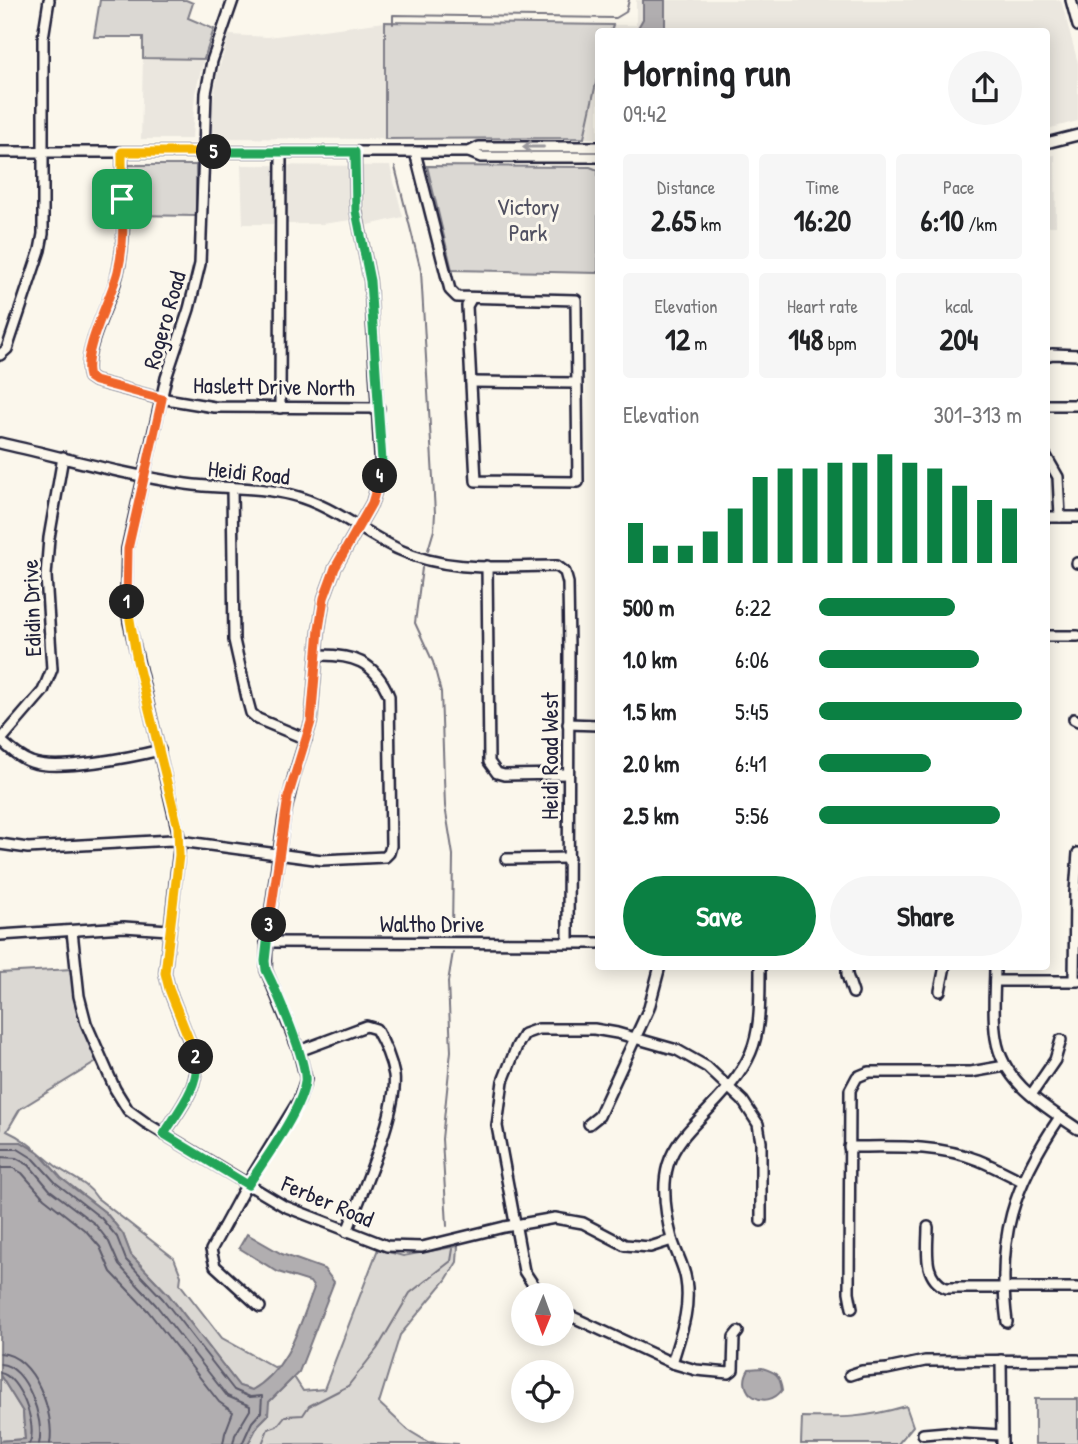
<!DOCTYPE html>
<meta charset="utf-8">
<style>
:root{--surface:#fff;--page:#f6f6f6;--text:#202124;--muted:#757577;--accent:#0b8043}
body{margin:0;font-family:"Patrick Hand",sans-serif;background:var(--page);color:var(--text);height:100vh;display:flex;flex-direction:column;font-size:26px;white-space:nowrap}
*{box-sizing:border-box;margin:0}
p{font-size:23px;color:var(--muted)}
.icon{flex:none;width:38px;height:38px;fill:none;stroke:currentColor;stroke-width:2;stroke-linecap:round;stroke-linejoin:round}
.map{position:relative;flex:1;overflow:hidden}
.details{position:absolute;left:595px;top:28px;width:455px;height:942px;display:flex;flex-direction:column;background:var(--surface);border-radius:7px;box-shadow:0 4px 18px #0003}
.details>*{flex:none}
.needle{width:46px;rotate:181deg}
.controls{position:absolute;left:511px;top:1283px;display:grid;gap:14px}
.controls a{display:grid;place-items:center;width:63px;height:63px;border-radius:50%;background:var(--surface);box-shadow:0 4px 18px #0003;font-size:35px}
.pin{position:absolute;display:grid;place-items:center;width:60px;height:60px;color:#fff;margin:-30px;border-radius:14px;box-shadow:0 4px 10px #0006}
.km{position:absolute;width:35px;height:35px;margin:-18px;border-radius:50%;background:#222;color:#fff;font-size:19px;line-height:35px;text-align:center}
.round{display:grid;place-items:center;flex:none;width:74px;height:74px;border-radius:37px;background:var(--page)}
.overview{display:flex;align-items:center;justify-content:space-between;height:119px;padding:0 28px}
h1{font-size:38px;font-weight:700;line-height:52px}
.stats{display:grid;grid-template-columns:repeat(3,1fr);gap:10px;height:119px;padding:7px 28px}
.stats div{display:grid;align-content:center;border-radius:7px;background:var(--page);text-align:center}
.stats b{font-size:30px;font-weight:700}
.stats small{font-size:19px;font-weight:400}
.stats p{font-size:19px}
.chart{height:196px;padding:14px 28px}
.chart p{display:flex;justify-content:space-between}
.chart svg{width:100%;height:126px;margin-top:7px;stroke:var(--accent);stroke-width:6}
.button{display:flex;gap:14px;margin-top:auto;padding:14px 28px}
.button a{flex:1;height:80px;border-radius:42px;background:var(--accent);color:#fff;font-size:28px;font-weight:700;line-height:80px;text-align:center}
.button a+a{background:var(--page);color:var(--text)}
ul{padding:0 28px;list-style:none;font-size:23px}
li{display:grid;grid-template-columns:112px 84px 1fr;align-items:center;height:52px}
li i{height:18px;border-radius:9px;background:var(--accent)}
.map>svg:first-child{display:block}
</style>
<div class="map">
<svg width="1078" height="1444" viewBox="0 0 1078 1444">
<rect width="100%" height="100%" fill="#fbf7ec"/>
<filter id="ink" filterUnits="userSpaceOnUse"><feTurbulence type="fractalNoise" baseFrequency=".0143" numOctaves="2"/><feDisplacementMap in="SourceGraphic" scale="14" xChannelSelector="R" yChannelSelector="G"/><feConvolveMatrix kernelMatrix="1 2 1 2 8 2 1 2 1" color-interpolation-filters="sRGB"/></filter>
<g filter="url(#ink)">
<g fill="#ebe7df">
<polygon points="636,0 1061,0 1078,63 1078,121 1047,129 1046,32 611,32 613,25 636,25"/>
<polygon points="385,22 385,139 211,138 212,108 218,72 229,35 268,37"/>
<polygon points="143,58 204,59 195,93 192,139 141,139"/>
<polygon points="598,74 598,138 584,138"/>
<polygon points="1055,155 1056,226 1047,226 1047,156"/>
<polygon points="241,165 390,166 403,217 364,226 351,220 322,224 243,224"/>
</g>
<g fill="#dbd8d3" stroke="#7e7d87" stroke-width="2">
<polygon points="100,0 186,0 193,3 188,18 214,29 204,59 143,58 143,37 94,37"/>
<polygon points="385,22 613,25 611,31 598,32 598,74 584,138 385,139"/>
<polygon points="128,165 196,165 196,216 129,215"/>
<polygon points="427,166 590,167 598,170 598,273 452,270"/>
<path d="M72,969L98,1061L20,1109L7,1131C27,1140 40,1154 57,1167C72,1178 87,1182 97,1198L174,1258L181,1276L180,1284L222,1338L274,1367L280,1366L266,1382L252,1390L239,1386L168,1294L131,1255L123,1234L106,1213L61,1178L39,1153L21,1142H0V973Z"/>
<polygon points="458,1246 457,1262 446,1280 400,1335 379,1403 408,1430 428,1442 459,1444 248,1444 258,1425 268,1415 268,1402 294,1377 303,1391 324,1389 378,1249 403,1256"/>
<polygon points="0,1375 23,1412 25,1439 0,1441"/>
<rect x="1035" y="1399" width="43" height="45"/>
<path d="M906,1406L913,1426L898,1444H801L802,1417C844,1418 865,1418 906,1406Z"/>
</g>
<g fill="#b1aeb0" stroke="#787681" stroke-width="2">
<polygon points="643,0 665,0 665,31 636,31 643,19"/>
<path d="M1,1142H21L39,1153L61,1178L106,1213L123,1234L131,1255L168,1294L239,1386L252,1390C289,1369 299,1326 314,1288L310,1282L278,1272L239,1248L247,1234L282,1254L324,1269L334,1282L299,1372L269,1402L268,1415L258,1425L248,1444H0V1441L25,1439L23,1412L0,1375Z"/>
<path d="M762,1368C776,1372 780,1375 782,1390C766,1412 734,1393 749,1369Z"/>
</g>
<g fill="none" stroke-linecap="round" stroke-linejoin="round">
<g stroke="#5b5a6a" stroke-width="2">
<polyline points="0,1149 18,1149 34,1159 56,1183 101,1218 117,1237 126,1260 163,1299 234,1390 250,1397 262,1396 261,1412 252,1422 242,1444"/>
<polyline points="0,1157 16,1158 29,1165 50,1190 95,1224 109,1242 119,1265 156,1305 227,1396 250,1406 250,1410 235,1435 233,1444"/>
<polyline points="0,1168 13,1168 22,1173 44,1198 87,1232 100,1247 111,1272 148,1311 219,1402 233,1412 225,1433 223,1444"/>
<path d="M0,1353C35,1355 55,1414 50,1444"/>
<path d="M0,1364C27,1365 45,1421 39,1444"/>
<path d="M0,1373C19,1375 39,1427 29,1444"/>
</g>
<g stroke="#787681" stroke-width="2">
<polyline points="393,24 393,15 616,18 626,12 629,0"/>
<polyline points="395,167 421,271 435,513 434,530 428,550"/>
<polyline points="422,568 415,623 433,662 441,692 445,806 453,855 452,933"/>
<polyline points="447,1226 442,1139 451,1051 448,982 453,952"/>
<polyline points="262,1444 268,1429 277,1426 285,1416 303,1415 309,1406 348,1386 377,1349 410,1293 451,1261 453,1249"/>
</g>
<defs>
<g id="minor">
<polyline points="1071,0 1078,26"/>
<polyline points="1046,143 1078,135"/>
<polyline points="0,152 469,152 481,157 598,157"/>
<path d="M122,152C122,195 128,241 115,283C108,305 82,355 89,377L95,381L154,397L214,407L379,408"/>
<polyline points="415,152 450,290 457,297 576,300 578,482 476,481 467,306 471,299"/>
<polyline points="469,152 479,147 598,147"/>
<polyline points="0,355 7,349 40,250 43,234 43,38 49,0"/>
<polyline points="1046,356 1052,354 1078,355"/>
<polyline points="471,382 576,383"/>
<polyline points="1046,405 1078,405"/>
<polyline points="280,408 281,152"/>
<path d="M0,443C62,457 124,475 186,484C222,489 257,486 292,495C332,505 363,533 400,550C448,573 505,566 557,566L565,572L568,583L569,648L568,942"/>
<polyline points="1046,456 1058,477 1060,517"/>
<polyline points="232,488 234,640 247,698 251,713 258,719 306,739"/>
<polyline points="1046,517 1078,517"/>
<polyline points="1077,563 1078,563"/>
<polyline points="487,566 489,762 497,773 504,775 568,774"/>
<polyline points="1046,636 1078,636"/>
<polyline points="1074,719 1078,721"/>
<polyline points="568,724 598,725"/>
<path d="M0,740C9,748 19,758 31,762C57,772 132,757 160,750"/>
<polyline points="0,741 43,691 52,669 46,576 49,538 63,457"/>
<path d="M0,844L28,848L172,840L322,860L385,857L389,853L391,846L389,696C375,661 352,654 317,655"/>
<polyline points="506,859 569,858"/>
<polyline points="72,931 79,996 86,1023 115,1089 128,1110 146,1123 284,1206 387,1246 422,1247 504,1227 555,1218 583,1223 625,1245 650,1247 672,1240"/>
<polyline points="0,935 124,927 169,930"/>
<polyline points="266,942 598,943"/>
<polyline points="847,966 847,975 853,993"/>
<path d="M995,966C995,989 992,1015 996,1038C1003,1083 1043,1105 1078,1129"/>
<polyline points="995,981 1078,981"/>
<polyline points="1074,981 1075,892 1078,853"/>
<polyline points="940,991 945,966"/>
<path d="M299,1051L366,1026L376,1029C384,1043 391,1059 394,1075C399,1110 360,1196 347,1232"/>
<polyline points="1031,1095 1055,1060 1061,1040"/>
<polyline points="589,1124 599,1116 649,1008 660,966"/>
<path d="M164,1134C178,1111 200,1087 196,1058L169,989L165,973L180,841L129,622L126,597L127,549L166,378L189,309L200,264L206,93L212,61L233,0"/>
<path d="M849,1147C892,1147 937,1144 978,1160C993,1166 1008,1174 1022,1181"/>
<path d="M928,1227C928,1249 922,1277 946,1288H1078"/>
<polyline points="540,1295 524,1271 497,1126 503,1081 517,1046 524,1034 538,1029 594,1029 617,1033 677,1050 707,1067 743,1101 758,1124 761,1142 761,1221"/>
<polyline points="260,1307 215,1266 211,1250 243,1191 299,1100 306,1079 299,1051 266,970 267,936 284,818 294,776 311,722 319,629 324,598 335,568 372,503 381,472 370,281 356,210 355,152"/>
<polyline points="852,1308 849,1292 850,1090 857,1077 869,1072 971,1072 1005,1066"/>
<polyline points="562,1312 672,1363 696,1370 729,1373 733,1370 734,1337 738,1332"/>
<path d="M1007,1322C996,1238 1013,1186 1060,1117"/>
<polyline points="1001,1360 1002,1444"/>
<path d="M672,1363C680,1336 691,1309 686,1280C684,1265 676,1253 672,1239C666,1216 661,1189 668,1165C675,1142 692,1127 708,1110C760,1056 760,1039 760,966"/>
<polyline points="850,1375 862,1371 887,1369 925,1361 1078,1360"/>
<polyline points="923,1434 946,1432 1001,1435"/>
</g>
</defs>
<use href="#minor" stroke="#22223b" stroke-width="14"/>
<use href="#minor" stroke="#fbf7ec" stroke-width="9"/>
</g>
<defs><path id="oneway-shaft" d="M-6 0H5M1.5-3L5.5 0L1.5 3" fill="none" stroke-width="1.6" stroke-linecap="round" stroke-linejoin="round" transform="scale(1.75)"/></defs>
<use stroke="#99979c" href="#oneway-shaft" transform="translate(533 147) rotate(-180)"/>
</g>
<g fill="none" stroke-linecap="round" stroke-linejoin="round" filter="url(#ink)">
<defs>
<path id="split-1" d="M122,199C123,223 124,247 118,271C112,297 81,352 89,377L95,381L162,399L128,549L127,602"/>
<polyline id="split-2" points="127,602 137,661 178,827 179,855 165,973 169,989 196,1057"/>
<path id="split-3" d="M196,1057C201,1085 178,1111 164,1134L248,1185C264,1161 302,1109 305,1082C308,1063 276,990 266,970L265,961L269,925"/>
<polyline id="split-4" points="269,925 288,797 311,722 319,629 324,598 335,568 372,503 380,476"/>
<polyline id="split-5" points="214,152 355,152 356,211 370,281 382,461 380,476"/>
<polyline id="split-6" points="122,199 122,152 214,152"/>
</defs>
<use href="#split-1" stroke="#fff" stroke-width="14"/>
<use href="#split-2" stroke="#fff" stroke-width="14"/>
<use href="#split-3" stroke="#fff" stroke-width="14"/>
<use href="#split-4" stroke="#fff" stroke-width="14"/>
<use href="#split-5" stroke="#fff" stroke-width="14"/>
<use href="#split-6" stroke="#fff" stroke-width="14"/>
<use href="#split-1" stroke="#f0652b" stroke-width="9"/>
<use href="#split-2" stroke="#f5b400" stroke-width="9"/>
<use href="#split-3" stroke="#22a559" stroke-width="9"/>
<use href="#split-4" stroke="#f0652b" stroke-width="9"/>
<use href="#split-5" stroke="#22a559" stroke-width="9"/>
<use href="#split-6" stroke="#f5b400" stroke-width="9"/>
</g>
<g text-anchor="middle" dominant-baseline="central" stroke-width="6" stroke-linejoin="round" paint-order="stroke">
<g font-size="23" fill="#505061" stroke="#fbf7ec">
<text x="528" y="206">Victory<tspan x="528" dy="26">Park</tspan></text>
</g>
<g font-size="23" fill="#22223b" stroke="#fbf7ec">
<text transform="translate(164 320) rotate(-74)">Rogero Road</text>
<text transform="translate(274 386) rotate(1)">Haslett Drive North</text>
<text transform="translate(249 472) rotate(6)">Heidi Road</text>
<text transform="translate(31 608) rotate(-92)">Edidin Drive</text>
<text transform="translate(549 756) rotate(-90)">Heidi Road West</text>
<text x="432" y="923">Waltho Drive</text>
<text transform="translate(328 1201) rotate(23)">Ferber Road</text>
</g>
</g>
</svg>
<div class="controls">
<a><svg class="needle" viewBox="-14 -14 28 28"><path d="M0-13l5 13h-10z" fill="#e53935"/><path d="M0 13l5-13h-10z" fill="#757577"/></svg></a>
<a><svg class="icon" aria-label="locate" viewBox="0 0 24 24"><circle cx="12" cy="12" r="6"/><path d="M12 2v4M12 18v4M2 12h4M18 12h4"/></svg></a>
</div>
<div class="pin" style="left:122px;top:199px;background:#1e9e55"><svg class="icon" aria-label="arrive" viewBox="0 0 24 24"><path d="M6 21V4h12l-3 4 3 4H6"/></svg></div>
<b class="km" style="left:127px;top:602px">1</b>
<b class="km" style="left:196px;top:1057px">2</b>
<b class="km" style="left:269px;top:925px">3</b>
<b class="km" style="left:380px;top:476px">4</b>
<b class="km" style="left:214px;top:152px">5</b>
<section class="details">
<div class="overview"><div><h1>Morning run</h1><p>09:42</p></div><a class="round"><svg class="icon" aria-label="share" viewBox="0 0 24 24"><path d="M12 15V3M7 8l5-5 5 5M5 13v7h14v-7"/></svg></a></div>
<div class="stats">
<div><p>Distance</p><b>2.65<small> km</small></b></div>
<div><p>Time</p><b>16:20</b></div>
<div><p>Pace</p><b>6:10<small> /km</small></b></div>
</div>
<div class="stats">
<div><p>Elevation</p><b>12<small> m</small></b></div>
<div><p>Heart rate</p><b>148<small> bpm</small></b></div>
<div><p>kcal</p><b>204</b></div>
</div>
<div class="chart"><p><span>Elevation</span>301–313 m</p>
<svg viewBox="0 0 160 44" preserveAspectRatio="none"><path d="M5 44V30M15 44V38M25 44V38M35 44V33M45 44V25M55 44V14M65 44V11M75 44V11M85 44V9M95 44V9M105 44V6M115 44V9M125 44V11M135 44V17M145 44V22M155 44V25"/></svg>
</div>
<ul>
<li><b>500 m</b>6:22<i style="width:67%"></i></li>
<li><b>1.0 km</b>6:06<i style="width:79%"></i></li>
<li><b>1.5 km</b>5:45<i style="width:100%"></i></li>
<li><b>2.0 km</b>6:41<i style="width:55%"></i></li>
<li><b>2.5 km</b>5:56<i style="width:89%"></i></li>
</ul>
<div class="button"><a>Save</a><a>Share</a></div>
</section>
</div>
